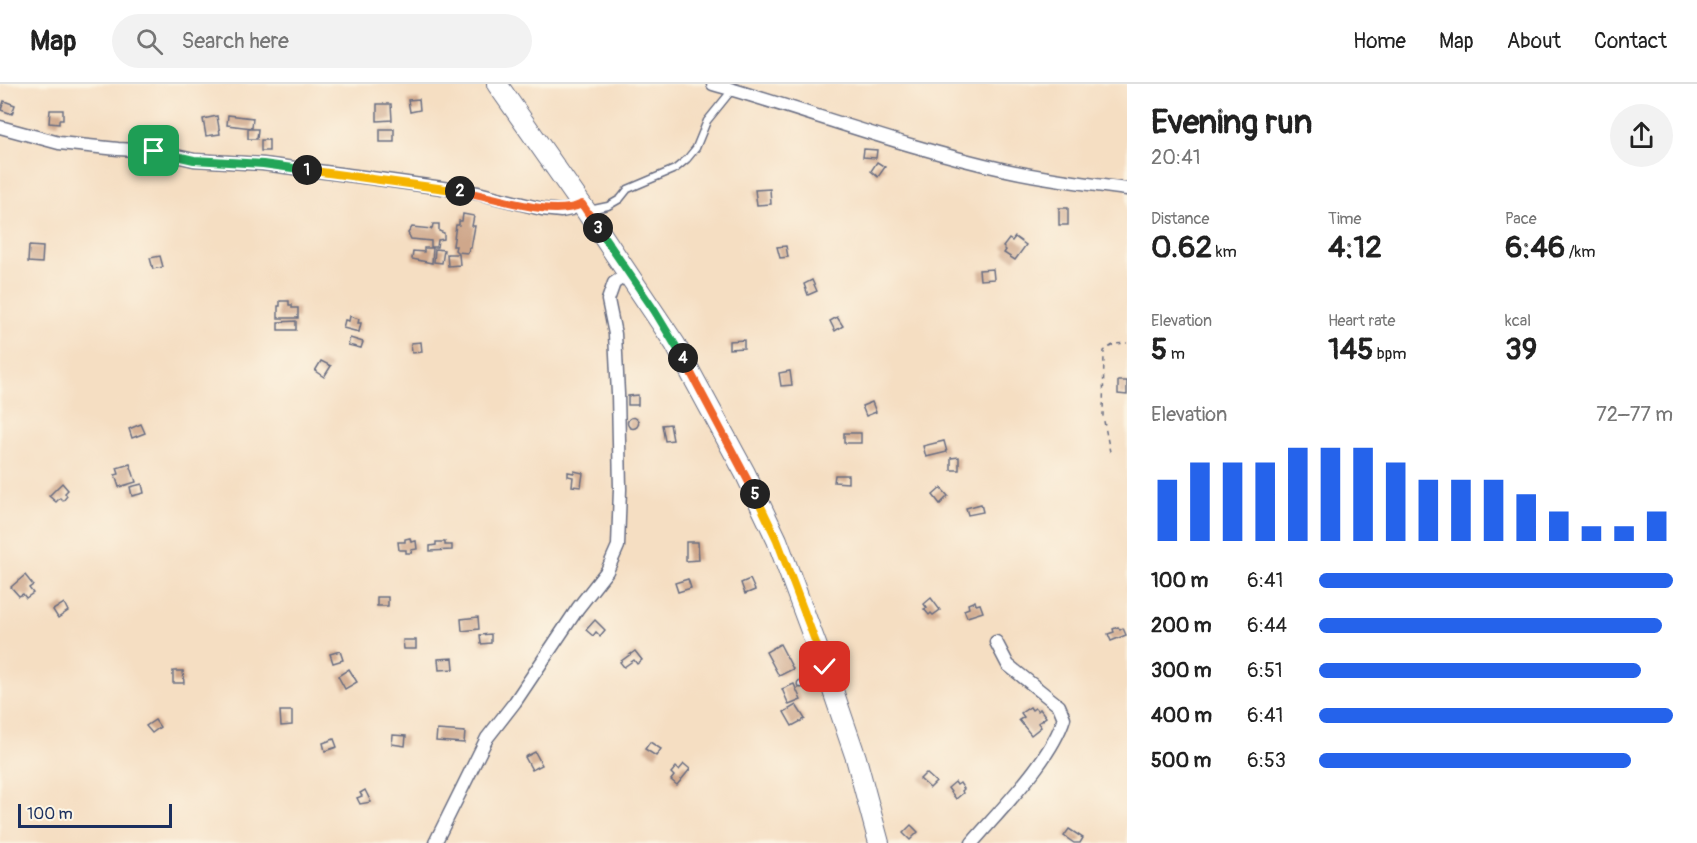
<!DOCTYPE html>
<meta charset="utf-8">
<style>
:root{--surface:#fff;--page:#f2f2f2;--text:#222;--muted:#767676;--line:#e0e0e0;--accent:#2563eb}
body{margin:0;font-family:Pangolin,sans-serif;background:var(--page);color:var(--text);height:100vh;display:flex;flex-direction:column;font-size:22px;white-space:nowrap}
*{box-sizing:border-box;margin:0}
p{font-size:20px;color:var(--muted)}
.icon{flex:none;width:33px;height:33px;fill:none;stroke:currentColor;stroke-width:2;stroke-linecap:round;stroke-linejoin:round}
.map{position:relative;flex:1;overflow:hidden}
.sheet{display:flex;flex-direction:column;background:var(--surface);width:570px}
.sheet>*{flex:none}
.scale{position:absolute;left:18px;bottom:15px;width:154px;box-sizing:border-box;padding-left:6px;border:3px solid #1b2f5e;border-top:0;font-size:16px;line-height:21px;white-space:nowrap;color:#1b2f5e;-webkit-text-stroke:4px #fcf5e5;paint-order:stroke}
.pin{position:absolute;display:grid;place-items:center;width:51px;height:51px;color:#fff;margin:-26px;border-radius:12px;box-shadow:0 3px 9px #0006}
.km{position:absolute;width:30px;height:30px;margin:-15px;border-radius:50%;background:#222;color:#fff;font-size:16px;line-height:30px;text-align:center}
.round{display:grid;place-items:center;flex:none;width:63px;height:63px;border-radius:32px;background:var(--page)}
.head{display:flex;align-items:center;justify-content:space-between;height:102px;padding:0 24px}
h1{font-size:33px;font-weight:700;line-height:45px}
.figures{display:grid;grid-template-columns:repeat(3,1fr);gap:9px;height:102px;padding:6px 24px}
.figures div{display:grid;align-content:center}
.figures b{font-size:30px;font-weight:700}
.figures small{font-size:16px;font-weight:400}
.figures p{font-size:16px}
.chart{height:168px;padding:12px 24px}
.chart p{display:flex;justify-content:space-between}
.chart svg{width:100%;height:108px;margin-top:6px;stroke:var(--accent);stroke-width:6}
ul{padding:0 24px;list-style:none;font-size:20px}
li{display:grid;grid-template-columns:96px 72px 1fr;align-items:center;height:45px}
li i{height:15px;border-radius:8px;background:var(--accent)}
header{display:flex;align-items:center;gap:36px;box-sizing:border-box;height:84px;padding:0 30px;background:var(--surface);border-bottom:2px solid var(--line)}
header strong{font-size:28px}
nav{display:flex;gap:33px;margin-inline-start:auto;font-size:21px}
.search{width:420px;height:54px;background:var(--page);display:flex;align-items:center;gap:15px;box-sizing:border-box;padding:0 21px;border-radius:33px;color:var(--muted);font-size:22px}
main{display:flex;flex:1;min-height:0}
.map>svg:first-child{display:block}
</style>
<header>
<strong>Map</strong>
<div class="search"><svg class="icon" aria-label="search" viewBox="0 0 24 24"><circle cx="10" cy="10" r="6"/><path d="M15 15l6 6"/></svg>Search here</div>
<nav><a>Home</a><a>Map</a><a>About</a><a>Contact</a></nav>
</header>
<main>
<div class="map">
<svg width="1127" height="759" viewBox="0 0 1127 759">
<rect width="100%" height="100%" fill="#fcf5e5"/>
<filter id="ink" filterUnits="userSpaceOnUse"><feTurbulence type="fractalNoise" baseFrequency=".0167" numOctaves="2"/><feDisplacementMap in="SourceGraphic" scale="12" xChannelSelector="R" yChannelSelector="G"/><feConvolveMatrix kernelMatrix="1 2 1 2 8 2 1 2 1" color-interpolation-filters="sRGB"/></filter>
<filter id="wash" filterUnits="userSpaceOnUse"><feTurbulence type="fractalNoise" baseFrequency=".008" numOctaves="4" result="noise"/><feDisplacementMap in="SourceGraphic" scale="24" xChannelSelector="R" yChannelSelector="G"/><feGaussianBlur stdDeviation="1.35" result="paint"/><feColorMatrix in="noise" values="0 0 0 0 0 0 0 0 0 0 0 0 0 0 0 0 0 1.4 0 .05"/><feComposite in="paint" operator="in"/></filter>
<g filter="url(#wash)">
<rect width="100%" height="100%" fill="#f5dec2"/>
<g id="blocks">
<g fill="#cfa78b">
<polygon points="419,15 420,26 410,28 408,16"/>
<polygon points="4,17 15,21 12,30 1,26"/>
<polygon points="377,20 391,20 392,36 377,37"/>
<polygon points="50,26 63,26 63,36 59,36 59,40 49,39"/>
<polygon points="228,31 253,34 252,44 227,41"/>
<polygon points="217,32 220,50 206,52 203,35"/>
<polygon points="248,45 258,45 257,55 248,55"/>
<rect x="380" y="45" width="14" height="13"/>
<rect x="261" y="56" width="8" height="11"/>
<polygon points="864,65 877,66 876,74 863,73"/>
<polygon points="877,78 885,83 878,93 871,87"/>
<polygon points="770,105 771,120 757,121 755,106"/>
<rect x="1059" y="124" width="9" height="17"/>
<polygon points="463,130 474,132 472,142 475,142 471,164 469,164 468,169 457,168 455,166 456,162 453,162 456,141 459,141 459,137 462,137"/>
<polygon points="433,140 439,140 439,147 444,149 444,155 438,156 437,163 431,163 431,157 411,155 408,149 412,143 432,145"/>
<polygon points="1015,153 1026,161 1015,176 1004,169 1006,166 1003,163 1009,155 1012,157"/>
<polygon points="29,162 43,163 42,179 28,178"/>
<polygon points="786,162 788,173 780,174 777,163"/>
<polygon points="424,164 433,164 432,179 412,175 413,167 424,168"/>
<polygon points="435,165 444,166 442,179 434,178"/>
<polygon points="447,170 459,170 460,181 448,182"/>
<polygon points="160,172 163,183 153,185 150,174"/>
<polygon points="993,185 994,195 980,196 979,186"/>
<polygon points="812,196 817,207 808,211 804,200"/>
<polygon points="280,217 289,217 289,221 292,221 292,224 298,224 298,234 278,234 278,222 280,222"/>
<polygon points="350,232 359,235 358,239 361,239 359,248 343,244 345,236 349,237"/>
<polygon points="837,233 843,242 835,247 830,237"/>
<polygon points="296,237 296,246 278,246 278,238"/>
<polygon points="350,254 363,258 361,264 348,261"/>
<polygon points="744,256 744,264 729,265 729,257"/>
<polygon points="421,258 422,268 412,269 411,259"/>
<polygon points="321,277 331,282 324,293 315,287"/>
<polygon points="790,287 792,301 781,302 779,289"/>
<polygon points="1118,297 1127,297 1127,311 1118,310"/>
<polygon points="638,311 638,321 628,321 628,312"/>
<polygon points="872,318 876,328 866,332 862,322"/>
<circle cx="633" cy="339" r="5.5"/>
<polygon points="141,340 145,349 132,354 129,345"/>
<polygon points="670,340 673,356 665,357 662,341"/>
<rect x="844" y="349" width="17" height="10"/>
<polygon points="944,357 947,368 926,373 923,362"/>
<polygon points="959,373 959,386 951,386 951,374"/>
<polygon points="130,380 136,398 119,403 115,391 119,390 117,384"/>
<polygon points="574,387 583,389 581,403 572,402 573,393 568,392 568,388 574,389"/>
<polygon points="835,391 848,391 848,399 834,398"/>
<polygon points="62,399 68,406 65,409 67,412 63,417 60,414 56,418 49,412"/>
<polygon points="142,400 144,409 132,412 130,403"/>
<polygon points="941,404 948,412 940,420 933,411"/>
<polygon points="981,420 983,428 968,431 966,424"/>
<polygon points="410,454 411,458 416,457 417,465 411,466 412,469 406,469 406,466 399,466 398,458 405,458 405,455"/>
<polygon points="436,458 445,458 445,461 452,461 452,466 430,467 430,462 436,461"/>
<polygon points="686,458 698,458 699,476 686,477"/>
<polygon points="25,491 33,501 29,504 33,509 26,514 23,510 19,512 11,503"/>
<polygon points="688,495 691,504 678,508 675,499"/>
<polygon points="750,495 755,506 745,510 741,499"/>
<rect x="377" y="513" width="11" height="9"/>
<polygon points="931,514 940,526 933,531 931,529 929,531 924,525 927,524 924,520"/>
<polygon points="975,517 976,521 980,520 983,528 967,533 964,526 969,524 968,520"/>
<polygon points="64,519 68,527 58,534 53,526"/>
<polygon points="478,533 479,545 462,547 461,535"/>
<polygon points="595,536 605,546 600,552 596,548 593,552 586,546"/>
<polygon points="1118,543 1120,546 1123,544 1126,551 1111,557 1108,550 1114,548 1113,545"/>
<polygon points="491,550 491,559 481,560 480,551"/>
<polygon points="403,556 416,556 416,565 404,565"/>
<polygon points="780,560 793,585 779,592 766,568"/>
<polygon points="340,567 343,576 333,579 330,570"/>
<polygon points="635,567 642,576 637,580 634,576 624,583 620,578"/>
<polygon points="453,574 454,585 439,586 438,575"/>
<polygon points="349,585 357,598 345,605 338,592"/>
<polygon points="173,587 183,587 184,599 173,599"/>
<polygon points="794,600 801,616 789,621 782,605"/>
<polygon points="796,621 805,635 792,642 784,628"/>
<polygon points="1030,623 1032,626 1035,624 1038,627 1040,625 1046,633 1038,639 1041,643 1031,651 1019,636 1024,633 1021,629"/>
<polygon points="280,627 292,627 292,641 281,642"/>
<polygon points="155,636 160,643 152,649 146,642"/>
<polygon points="437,646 465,648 464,659 436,657"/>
<polygon points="393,651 406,652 405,662 392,660"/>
<polygon points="334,655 337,663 325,667 323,659"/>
<polygon points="650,658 661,665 656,672 645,665"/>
<polygon points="535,668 542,681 532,686 525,673"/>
<polygon points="684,680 690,685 677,701 671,696 674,692 671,689 676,683 679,686"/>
<polygon points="926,689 936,698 930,704 920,695"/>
<polygon points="955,698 957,701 960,699 964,705 962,707 963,709 956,715 948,704"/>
<polygon points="365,706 371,718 360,720 357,714 362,712 360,709"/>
<polygon points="911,741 918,748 910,756 903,749"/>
<polygon points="1069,745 1083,754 1080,759 1074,759 1064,752"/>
</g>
</g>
</g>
<g filter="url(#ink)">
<use href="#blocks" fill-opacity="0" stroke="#676c81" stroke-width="1.5"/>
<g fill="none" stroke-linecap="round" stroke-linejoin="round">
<defs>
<g id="service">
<polyline points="589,126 608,122 620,115 628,105 675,85 687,75 696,64 707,37 732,6"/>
<polyline points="801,600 826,596"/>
</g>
<g id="minor">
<path d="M713,0C811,28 906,64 1006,86C1046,95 1086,100 1127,105"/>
<polyline points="0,43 59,59 118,65 154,67 194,76 263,80 371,94 478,109 542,125 561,127 571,125 581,120"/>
<polyline points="435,759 487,654 515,618 578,524 607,487 618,462 620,405 618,310 615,250 608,216 614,199 629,189"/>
<path d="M972,759C1001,725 1051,676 1064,634L1059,622L1008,581L996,558"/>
</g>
<polyline id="primary" points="497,0 586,127 675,260 745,389 777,456 829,595 856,674 879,759"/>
</defs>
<use href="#service" stroke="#676c81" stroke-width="9"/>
<use href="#minor" stroke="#676c81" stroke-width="15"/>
<use href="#primary" stroke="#676c81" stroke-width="22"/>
<polyline stroke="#676c81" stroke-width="1.5" stroke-dasharray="4.5 4.5" stroke-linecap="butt" points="1110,368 1103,332 1104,267 1114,260 1127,259"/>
<use href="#service" stroke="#fff" stroke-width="6"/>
<use href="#minor" stroke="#fff" stroke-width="12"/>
<use href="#primary" stroke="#fff" stroke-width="20"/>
</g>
</g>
<g fill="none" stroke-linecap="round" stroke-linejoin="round" filter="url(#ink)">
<defs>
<polyline id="split-1" points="154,67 194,76 263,80 307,86"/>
<polyline id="split-2" points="307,86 460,107"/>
<path id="split-3" d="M460,107C494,112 551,135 582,120L598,144"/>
<polyline id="split-4" points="598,144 654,226 683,274"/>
<polyline id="split-5" points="683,274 755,410"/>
<polyline id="split-6" points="755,410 777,456 825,583"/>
</defs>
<use href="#split-1" stroke="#fff" stroke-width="12"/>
<use href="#split-2" stroke="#fff" stroke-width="12"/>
<use href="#split-3" stroke="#fff" stroke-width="12"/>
<use href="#split-4" stroke="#fff" stroke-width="12"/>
<use href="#split-5" stroke="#fff" stroke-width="12"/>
<use href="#split-6" stroke="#fff" stroke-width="12"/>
<use href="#split-1" stroke="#22a559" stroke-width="8"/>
<use href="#split-2" stroke="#f5b400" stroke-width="8"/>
<use href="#split-3" stroke="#f0652b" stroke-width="8"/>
<use href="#split-4" stroke="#22a559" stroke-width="8"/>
<use href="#split-5" stroke="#f0652b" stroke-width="8"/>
<use href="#split-6" stroke="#f5b400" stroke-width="8"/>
</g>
</svg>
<div class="scale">100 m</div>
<div class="pin" style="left:154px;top:67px;background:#1e9e55"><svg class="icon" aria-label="arrive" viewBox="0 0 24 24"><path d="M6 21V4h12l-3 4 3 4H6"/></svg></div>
<div class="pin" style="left:825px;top:583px;background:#d93025"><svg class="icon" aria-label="check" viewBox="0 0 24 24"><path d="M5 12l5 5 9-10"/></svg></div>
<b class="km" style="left:307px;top:86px">1</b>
<b class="km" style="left:460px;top:107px">2</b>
<b class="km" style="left:598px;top:144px">3</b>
<b class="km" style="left:683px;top:274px">4</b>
<b class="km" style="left:755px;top:410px">5</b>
</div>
<section class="sheet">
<div class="head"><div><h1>Evening run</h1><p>20:41</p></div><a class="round"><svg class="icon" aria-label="share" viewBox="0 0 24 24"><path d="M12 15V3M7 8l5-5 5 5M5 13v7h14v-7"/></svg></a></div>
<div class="figures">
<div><p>Distance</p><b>0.62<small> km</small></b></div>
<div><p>Time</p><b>4:12</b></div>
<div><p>Pace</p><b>6:46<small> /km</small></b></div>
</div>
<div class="figures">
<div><p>Elevation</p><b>5<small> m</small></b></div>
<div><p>Heart rate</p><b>145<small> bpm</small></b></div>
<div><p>kcal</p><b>39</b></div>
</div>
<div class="chart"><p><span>Elevation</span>72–77 m</p>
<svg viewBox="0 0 160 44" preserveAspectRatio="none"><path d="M5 44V19M15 44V12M25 44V12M35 44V12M45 44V6M55 44V6M65 44V6M75 44V12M85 44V19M95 44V19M105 44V19M115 44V25M125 44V32M135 44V38M145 44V38M155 44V32"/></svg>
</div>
<ul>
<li><b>100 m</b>6:41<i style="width:100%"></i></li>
<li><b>200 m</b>6:44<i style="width:97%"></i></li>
<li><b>300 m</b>6:51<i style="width:91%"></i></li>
<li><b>400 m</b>6:41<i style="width:100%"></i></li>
<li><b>500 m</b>6:53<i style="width:88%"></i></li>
</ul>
</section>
</main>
